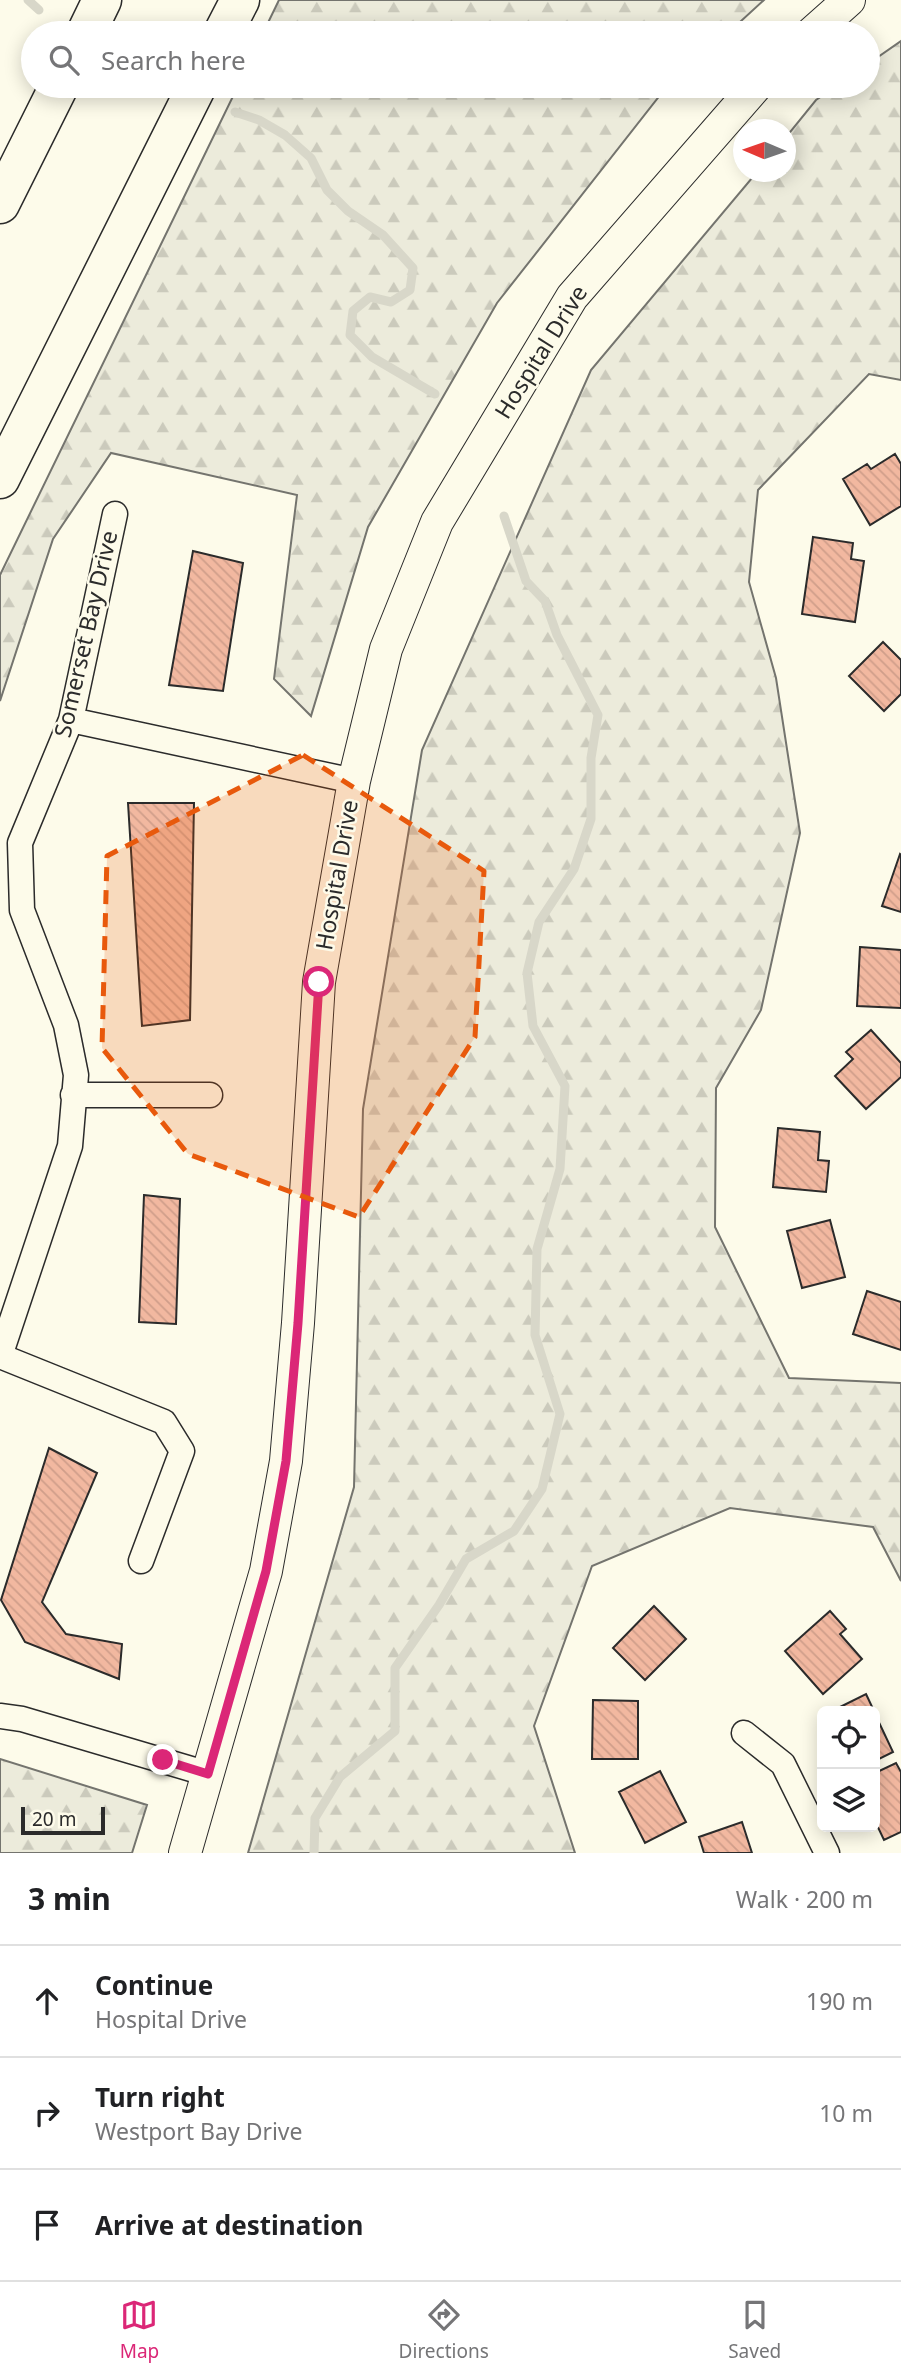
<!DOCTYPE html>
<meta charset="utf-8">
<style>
:root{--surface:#fff;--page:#f6f6f6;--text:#202124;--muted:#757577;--line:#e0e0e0;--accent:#db2777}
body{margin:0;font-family:"Noto Sans",sans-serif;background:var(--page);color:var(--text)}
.controls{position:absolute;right:21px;bottom:21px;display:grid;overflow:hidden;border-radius:10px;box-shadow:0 4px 18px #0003}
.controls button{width:63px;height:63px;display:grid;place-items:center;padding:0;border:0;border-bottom:2px solid var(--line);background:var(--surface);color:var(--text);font:35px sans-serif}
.compass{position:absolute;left:733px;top:119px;width:63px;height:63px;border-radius:50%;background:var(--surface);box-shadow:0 4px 18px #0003;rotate:272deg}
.scale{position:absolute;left:21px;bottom:18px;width:84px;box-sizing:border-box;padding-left:7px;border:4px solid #2b2b2b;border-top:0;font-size:19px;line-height:24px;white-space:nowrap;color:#2b2b2b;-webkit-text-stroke:5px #fdfbea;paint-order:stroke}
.stop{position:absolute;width:21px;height:21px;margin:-16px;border:5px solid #db2777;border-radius:50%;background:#fff}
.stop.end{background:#db2777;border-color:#fff;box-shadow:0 2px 7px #0008}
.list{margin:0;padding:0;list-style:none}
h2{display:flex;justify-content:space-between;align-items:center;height:91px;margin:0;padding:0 28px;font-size:30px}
h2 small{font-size:23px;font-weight:400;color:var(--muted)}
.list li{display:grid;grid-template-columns:46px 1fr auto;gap:21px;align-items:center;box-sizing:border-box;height:112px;padding:0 28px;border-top:2px solid var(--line)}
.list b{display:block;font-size:26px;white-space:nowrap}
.list p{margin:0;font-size:23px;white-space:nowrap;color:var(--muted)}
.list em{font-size:23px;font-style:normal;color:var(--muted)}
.icon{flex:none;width:38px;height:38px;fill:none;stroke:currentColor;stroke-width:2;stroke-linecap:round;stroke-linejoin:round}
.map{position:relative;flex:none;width:901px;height:1853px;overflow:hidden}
.search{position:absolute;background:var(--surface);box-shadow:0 4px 18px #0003;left:21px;right:21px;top:21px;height:77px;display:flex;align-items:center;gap:18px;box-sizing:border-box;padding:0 24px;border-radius:38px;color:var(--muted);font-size:26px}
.sheet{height:427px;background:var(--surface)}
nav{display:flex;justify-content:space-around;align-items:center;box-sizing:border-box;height:98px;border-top:2px solid var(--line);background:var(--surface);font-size:19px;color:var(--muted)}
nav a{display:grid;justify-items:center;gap:4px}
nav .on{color:var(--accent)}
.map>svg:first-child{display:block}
.forest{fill:url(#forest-firs);stroke:#74746e;stroke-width:2}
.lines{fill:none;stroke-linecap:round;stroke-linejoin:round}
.stream{stroke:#d8d7c9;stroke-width:9}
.building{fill:url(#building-back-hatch);stroke:#2b2b2b;stroke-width:2}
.minor-casing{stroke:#2b2b2b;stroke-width:27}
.tertiary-casing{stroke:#2b2b2b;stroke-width:34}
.motorway-casing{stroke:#2b2b2b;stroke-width:41}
.minor{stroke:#fdfbea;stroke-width:24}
.tertiary{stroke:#fdfbea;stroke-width:32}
.motorway{stroke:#fdfbea;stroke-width:38}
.route{stroke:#db2777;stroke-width:9}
.marked{fill:#e8590c;fill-opacity:0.2;stroke:#e8590c;stroke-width:5;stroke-dasharray:14 9;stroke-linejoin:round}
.labels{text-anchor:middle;stroke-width:5;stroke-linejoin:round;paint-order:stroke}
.street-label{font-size:23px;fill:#2b2b2b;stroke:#fdfbea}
</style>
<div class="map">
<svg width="901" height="1853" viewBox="0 0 901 1853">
<defs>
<pattern id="forest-firs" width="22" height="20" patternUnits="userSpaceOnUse" patternTransform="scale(1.75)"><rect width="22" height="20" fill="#ecebdb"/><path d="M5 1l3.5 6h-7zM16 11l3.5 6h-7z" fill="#cbcabc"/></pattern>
<pattern id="building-back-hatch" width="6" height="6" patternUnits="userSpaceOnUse" patternTransform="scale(1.75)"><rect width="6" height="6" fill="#f2b8a0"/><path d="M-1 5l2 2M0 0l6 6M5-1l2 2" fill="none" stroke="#d09e8a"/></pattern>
</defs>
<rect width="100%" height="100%" fill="#fdfbea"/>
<path class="forest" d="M279,0H764L728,33H263Z
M901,41V380L869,374L758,490L749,582L776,678L800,833L761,1010L716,1088L715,1227L789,1378L901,1383V1581L873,1527L730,1508L592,1566L534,1726L575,1853H248L354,1487L363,1109L422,750L591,370L757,172H786V137L816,100L837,86H868V64Z
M238,86H670L661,94L497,303L368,527L311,716L274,679L297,495L111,453L53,539L0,701V575Z
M0,1759L147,1805L132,1853H0Z"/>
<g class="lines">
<path class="stream" d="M28,0L39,10
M235,112L259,120L285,135L311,158L327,190L348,211L383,235L413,268L410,290L391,302L370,297L353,311L350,335L372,357L435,394
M314,1853L315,1818L340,1777L395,1731V1668L439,1605L466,1559L514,1531L542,1489L560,1414L535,1335L537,1249L560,1169L565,1086L533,1026L527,973L539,922L574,869L591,819V758L598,715L557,635L545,601L526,581L504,516"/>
</g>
<path class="building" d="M895,454L901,464V506L870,525L843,479L867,464L871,469Z
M813,537L853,543L851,559L864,561L855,622L802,614Z
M193,551L243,563L223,691L169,685Z
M883,642L901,660V694L884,711L849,676Z
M128,803H194L190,1020L142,1026Z
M900,854L901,855V912L882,906Z
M860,947L901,950V1008L857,1006Z
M871,1030L901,1063V1077L866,1109L835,1076L853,1059L846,1052Z
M778,1128L820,1132L818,1160L829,1161L826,1192L773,1187Z
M144,1195L180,1199L176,1324L139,1322Z
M830,1220L845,1277L802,1288L787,1231Z
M867,1291L901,1302V1350L853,1334Z
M49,1448L97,1473L42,1602L66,1634L122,1644L119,1679L25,1642L1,1600Z
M654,1606L686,1639L645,1680L613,1648Z
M830,1611L846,1629L840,1634L862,1659L823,1694L785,1651Z
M866,1694L874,1711H832Z
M593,1700L638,1701V1759H592Z
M875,1714L893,1752L875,1761Z
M896,1763L901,1772V1832L884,1840L875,1821V1773Z
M660,1771L686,1822L645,1843L619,1792Z
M742,1822L752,1853H704L699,1837Z"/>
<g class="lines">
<defs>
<path id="minor" d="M71,720L354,781
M73,1095H210
M0,1356L70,1146L76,1075L66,1025L22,910L20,843L71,720L115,514
M0,1356L164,1422L182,1451L141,1561
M0,1716L22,1719L208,1774
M744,1733L783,1764L827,1853"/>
<path id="tertiary" d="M812,33L849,0
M185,1853L266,1571L286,1461L298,1323L319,982L354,781L386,649L437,522L572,297L756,86"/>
<path id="motorway" d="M86,33L102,0
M223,33L240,0
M0,204L59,86
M0,479L197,86"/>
</defs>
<use href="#minor" class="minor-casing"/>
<use href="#tertiary" class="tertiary-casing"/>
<use href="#motorway" class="motorway-casing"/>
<use href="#minor" class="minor"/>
<use href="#tertiary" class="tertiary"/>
<use href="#motorway" class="motorway"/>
</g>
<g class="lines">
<path class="route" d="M163,1760L208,1774L266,1571L286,1461L298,1323L319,982"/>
</g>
<path class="marked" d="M303,755L484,871L475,1037L359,1217L188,1154L102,1048L107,856Z"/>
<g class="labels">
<g class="street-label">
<text transform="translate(541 352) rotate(-58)" y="8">Hospital Drive</text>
<text transform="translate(86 634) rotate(-77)" y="8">Somerset Bay Drive</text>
<text transform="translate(337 875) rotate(-80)" y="8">Hospital Drive</text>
</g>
</g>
</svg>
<div class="controls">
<button><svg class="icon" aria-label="locate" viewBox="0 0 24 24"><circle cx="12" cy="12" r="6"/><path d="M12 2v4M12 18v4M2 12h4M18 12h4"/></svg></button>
<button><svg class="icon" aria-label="layers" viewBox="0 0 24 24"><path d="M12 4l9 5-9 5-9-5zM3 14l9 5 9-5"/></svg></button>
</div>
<svg class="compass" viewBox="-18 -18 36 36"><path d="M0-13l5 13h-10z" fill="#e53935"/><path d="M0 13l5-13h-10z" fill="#757577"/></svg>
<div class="scale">20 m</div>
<div class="stop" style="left:319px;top:982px"></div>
<div class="stop end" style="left:163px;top:1760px"></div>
<div class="search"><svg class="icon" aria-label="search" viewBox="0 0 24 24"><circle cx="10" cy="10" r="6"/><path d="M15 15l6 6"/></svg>Search here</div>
</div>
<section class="sheet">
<h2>3 min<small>Walk · 200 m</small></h2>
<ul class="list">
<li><svg class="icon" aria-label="ahead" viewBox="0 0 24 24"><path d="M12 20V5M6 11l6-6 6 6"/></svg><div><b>Continue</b><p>Hospital Drive</p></div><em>190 m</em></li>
<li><svg class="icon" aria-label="right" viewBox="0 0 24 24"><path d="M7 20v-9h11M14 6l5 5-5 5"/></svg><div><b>Turn right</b><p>Westport Bay Drive</p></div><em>10 m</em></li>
<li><svg class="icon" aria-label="arrive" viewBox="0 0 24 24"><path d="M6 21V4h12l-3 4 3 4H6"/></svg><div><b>Arrive at destination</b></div></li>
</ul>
</section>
<nav>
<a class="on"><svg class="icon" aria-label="map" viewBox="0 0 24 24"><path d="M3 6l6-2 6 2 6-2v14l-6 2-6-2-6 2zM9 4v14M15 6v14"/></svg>Map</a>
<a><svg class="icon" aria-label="directions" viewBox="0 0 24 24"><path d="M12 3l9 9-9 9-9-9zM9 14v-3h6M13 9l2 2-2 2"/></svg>Directions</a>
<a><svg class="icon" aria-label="saved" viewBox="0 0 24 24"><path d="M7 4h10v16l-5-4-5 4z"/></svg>Saved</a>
</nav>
